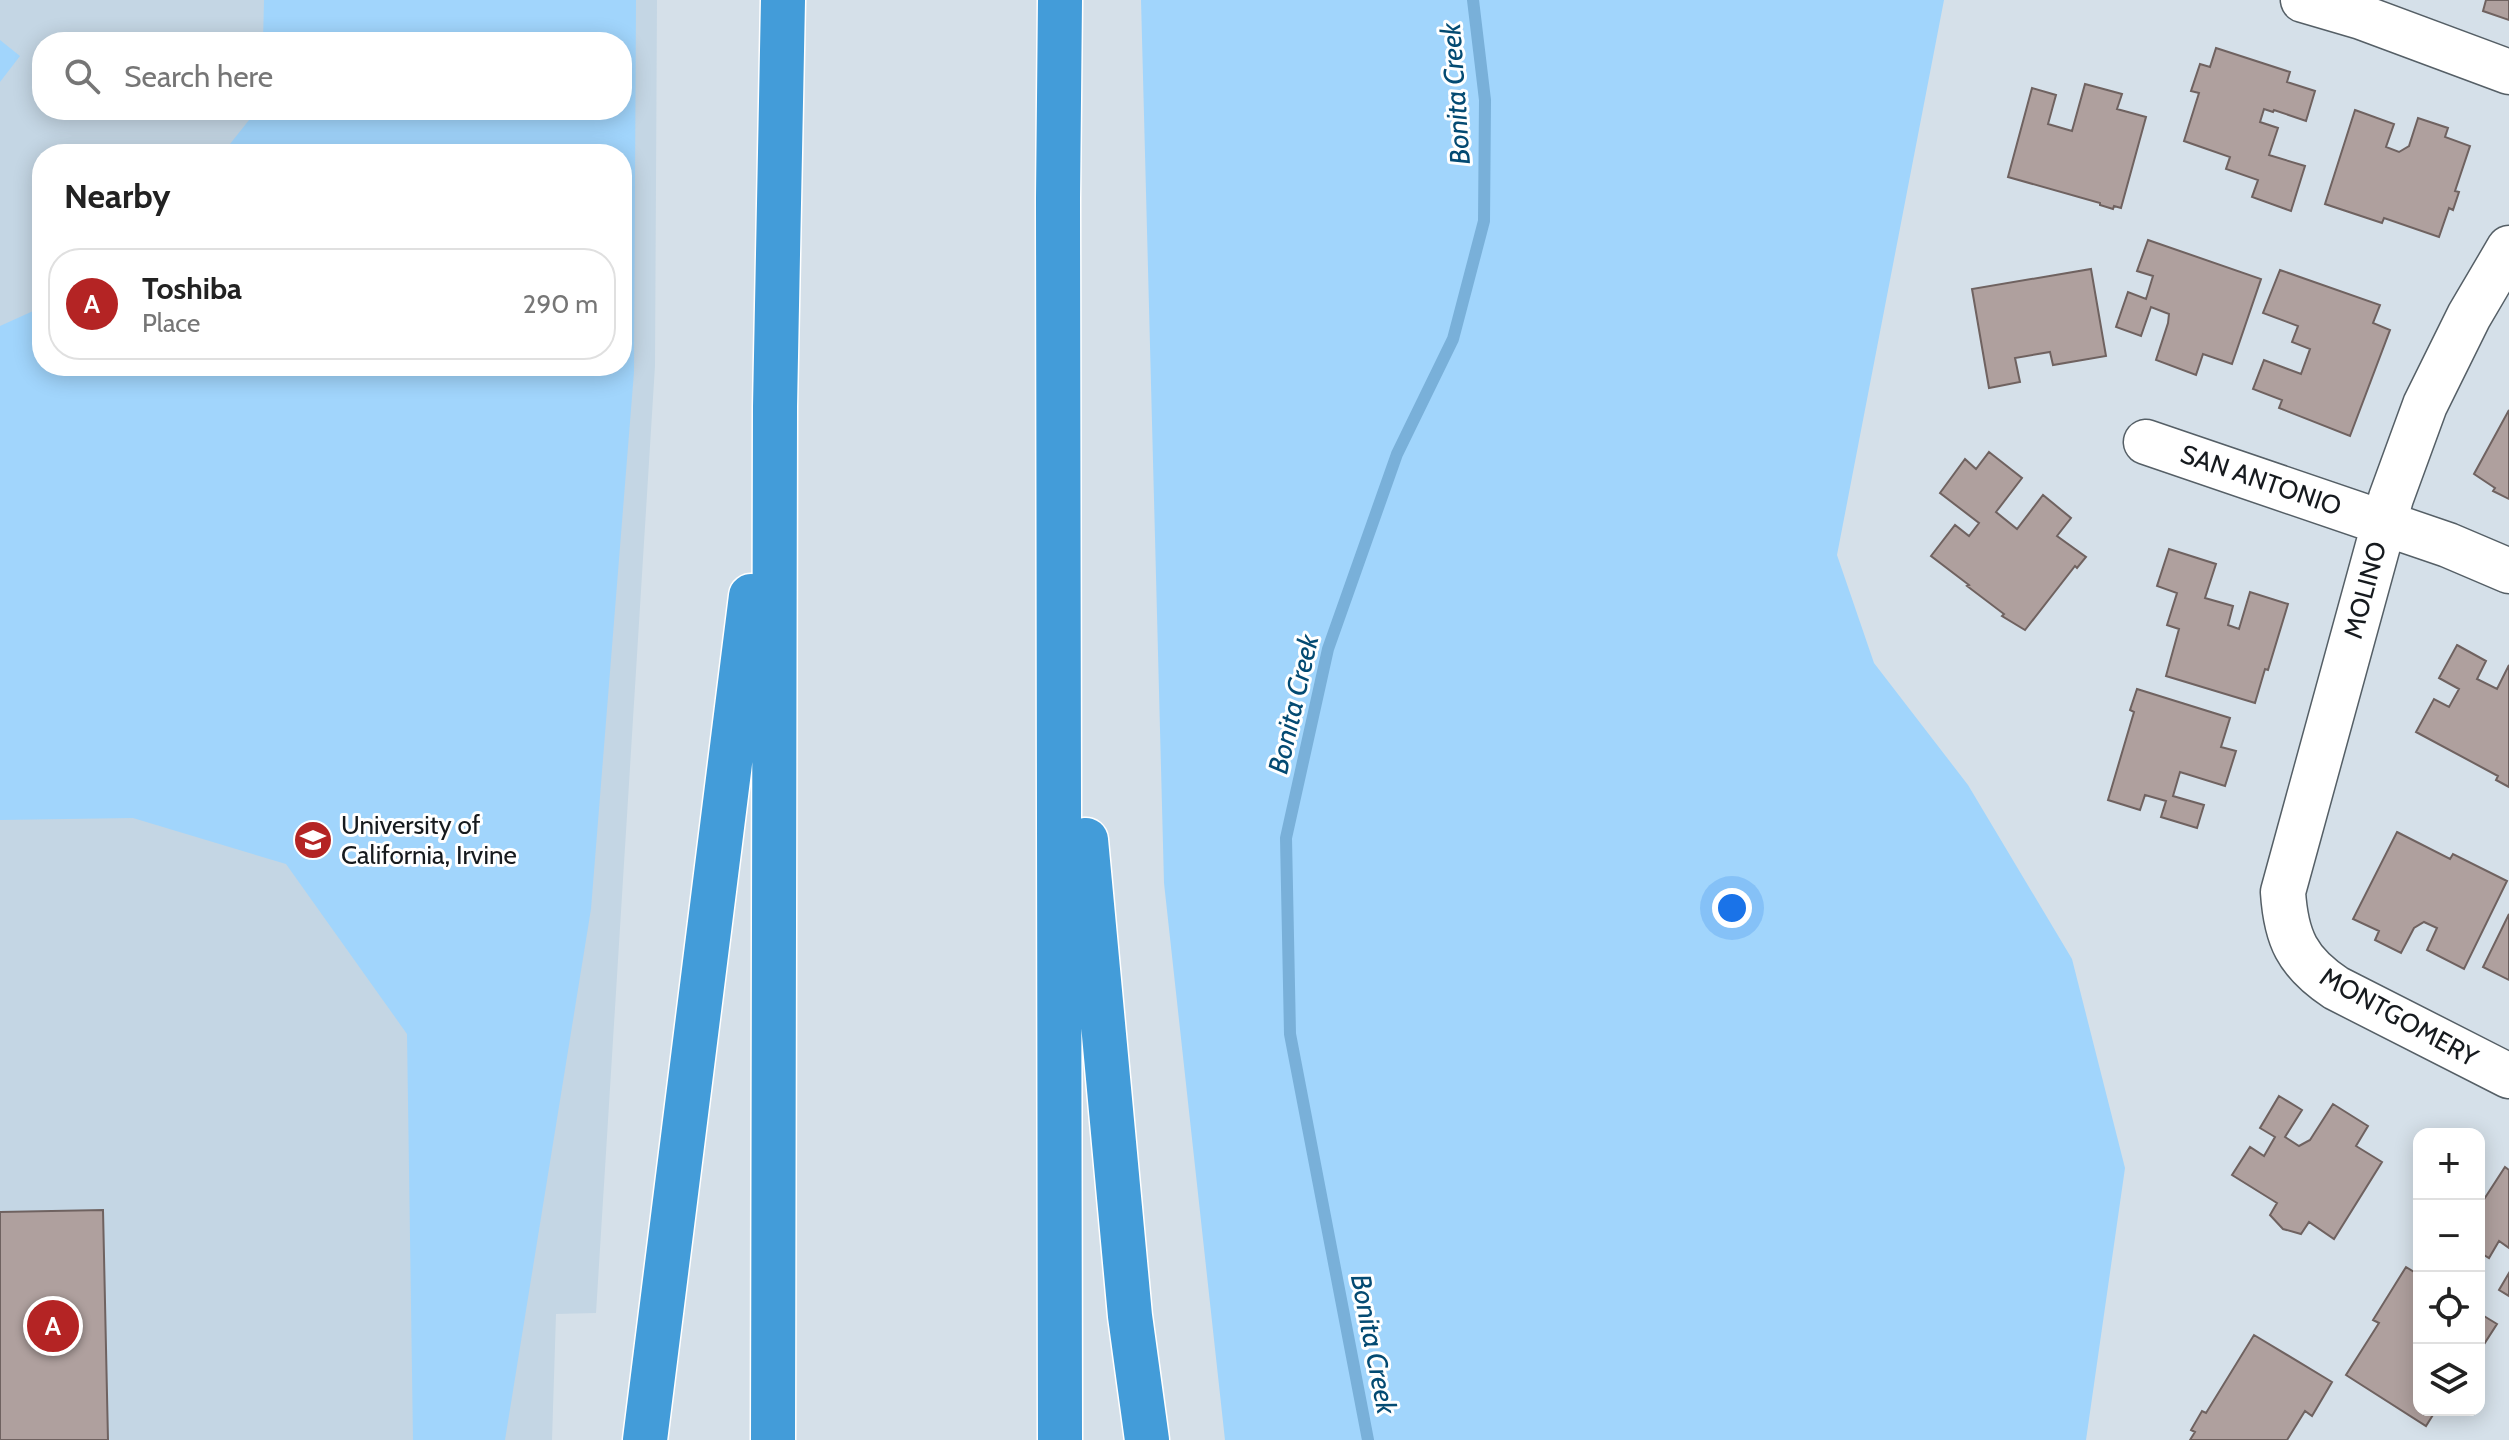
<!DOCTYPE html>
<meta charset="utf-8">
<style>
:root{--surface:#fff;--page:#f2f2f2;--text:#222;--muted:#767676;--line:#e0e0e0;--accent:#b42424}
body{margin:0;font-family:Cabin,sans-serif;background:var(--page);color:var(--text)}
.controls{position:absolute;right:24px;bottom:24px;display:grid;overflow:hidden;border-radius:16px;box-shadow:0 4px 20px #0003}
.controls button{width:72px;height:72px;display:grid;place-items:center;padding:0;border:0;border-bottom:2px solid var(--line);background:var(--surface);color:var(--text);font:40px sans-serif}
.you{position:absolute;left:1732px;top:908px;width:28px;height:28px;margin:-20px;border:6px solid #fff;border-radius:50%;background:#1a73e8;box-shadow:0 0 0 12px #1a73e833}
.badge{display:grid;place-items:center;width:52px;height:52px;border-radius:50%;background:var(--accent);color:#fff;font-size:26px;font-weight:700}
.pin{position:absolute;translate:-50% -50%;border:4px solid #fff;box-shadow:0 2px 8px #0006}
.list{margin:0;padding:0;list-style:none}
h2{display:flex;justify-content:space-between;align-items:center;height:104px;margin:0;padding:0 32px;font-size:34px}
h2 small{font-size:26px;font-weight:400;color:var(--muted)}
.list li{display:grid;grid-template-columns:52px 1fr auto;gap:24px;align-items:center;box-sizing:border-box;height:112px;margin:0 16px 16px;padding:0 16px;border:2px solid var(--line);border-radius:32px}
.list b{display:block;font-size:30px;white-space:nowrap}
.list p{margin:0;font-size:26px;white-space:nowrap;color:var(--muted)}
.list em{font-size:26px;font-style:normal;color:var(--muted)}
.icon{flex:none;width:44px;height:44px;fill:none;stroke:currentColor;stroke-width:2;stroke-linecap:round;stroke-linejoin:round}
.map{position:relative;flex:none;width:2509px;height:1440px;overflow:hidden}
.search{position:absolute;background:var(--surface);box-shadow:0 4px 20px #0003;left:32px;top:32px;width:600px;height:88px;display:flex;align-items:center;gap:20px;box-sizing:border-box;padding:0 28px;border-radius:32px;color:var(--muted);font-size:30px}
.panel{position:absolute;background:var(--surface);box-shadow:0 4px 20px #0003;left:32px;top:144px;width:600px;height:232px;border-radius:32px}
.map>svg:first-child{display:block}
.built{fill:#c4d6e4;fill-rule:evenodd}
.green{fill:#a1d5fc}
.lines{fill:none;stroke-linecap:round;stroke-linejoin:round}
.stream{stroke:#79b0d9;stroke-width:12}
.building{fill:#afa09e;stroke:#6f6260;stroke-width:2}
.minor-casing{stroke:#555f66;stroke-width:47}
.highway-casing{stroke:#fff;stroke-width:47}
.minor{stroke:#fff;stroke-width:44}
.highway{stroke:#439cd9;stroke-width:44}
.labels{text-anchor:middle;stroke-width:6;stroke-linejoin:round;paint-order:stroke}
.street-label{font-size:26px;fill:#161a1e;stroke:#fff}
.poi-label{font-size:26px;fill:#161a1e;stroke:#fff;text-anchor:start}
.water-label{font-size:28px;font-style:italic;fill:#034a72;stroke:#fff}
</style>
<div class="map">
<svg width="2509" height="1440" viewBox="0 0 2509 1440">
<rect width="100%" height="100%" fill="#d5e0e9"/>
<path class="built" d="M0,0H657L655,366L596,1313L556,1314L552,1440H0ZM42,42H622V110H42ZM42,154H622V366H42Z"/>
<path class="green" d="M264,0H636L634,372L591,909L505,1440H413L407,1034L286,864L133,818L0,820V326L42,307V366H622V154H222L257,110H622V42H263Z
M1141,0H1944L1837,555L1874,663L1968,785L2072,959L2125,1168L2086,1440H1225L1164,883Z
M0,40L20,56L0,82Z"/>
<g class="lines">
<path class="stream" d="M1368,1440L1290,1034L1286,838L1328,649L1397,454L1453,339L1484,221L1485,100L1473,0"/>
</g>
<path class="building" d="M2486,0H2509V20L2483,11Z
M2216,48L2290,72L2287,82L2315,91L2306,121L2274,110L2273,112L2264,109L2260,122L2278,128L2269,155L2305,166L2291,211L2252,197L2258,180L2226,169L2230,157L2184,141L2199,93L2191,91L2200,64L2210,67Z
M2085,84L2122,94L2117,109L2146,117L2121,208L2114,206L2113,209L2100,205V203L2008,177L2032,88L2056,95L2048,124L2072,131Z
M2355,110L2394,124L2386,147L2399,152L2409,146L2418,118L2448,128L2445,137L2470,146L2455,191L2459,192L2453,210L2449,208L2439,237L2384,218L2382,223L2325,204Z
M2148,240L2261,279L2232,364L2203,354L2196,375L2156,360L2168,323L2169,314L2151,307L2141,336L2116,327L2128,292L2146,299L2153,276L2137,271Z
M2091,269L2106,356L2053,365L2050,352L2015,358L2020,382L1989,388L1972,289Z
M2280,270L2380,305L2373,323L2390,330L2350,436L2279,408L2282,400L2253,389L2264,360L2301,374L2310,349L2292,342L2298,326L2263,313Z
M2509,410V499L2493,491L2495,488L2474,474Z
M1989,452L2022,478L1996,512L2017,529L2043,495L2071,518L2057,536L2086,557L2077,568L2075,566L2025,630L2002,616L2004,614L1967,586L1969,585L1931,556L1955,525L1969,536L1979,523L1940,493L1965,459L1976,469Z
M2169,549L2216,564L2205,598L2233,606L2228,625L2239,629L2250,592L2288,604L2268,670L2265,669L2255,703L2166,676L2179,629L2167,625L2177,593L2157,586Z
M2457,645L2486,661L2477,679L2497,689L2509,665V787L2496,780L2498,776L2416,732L2434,699L2449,707L2459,689L2439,678Z
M2137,689L2230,718L2221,747L2236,751L2225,786L2180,772L2173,796L2204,805L2197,828L2161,817L2166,801L2145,795L2140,810L2108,800L2134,712L2130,710Z
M2397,832L2450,859L2453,854L2507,881L2464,969L2427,950L2437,928L2424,922L2414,928L2401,953L2375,940L2379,931L2353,919Z
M2509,914V980L2483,967Z
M2279,1096L2302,1110L2285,1137L2299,1146L2310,1140L2333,1104L2368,1126L2356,1146L2382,1162L2334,1239L2309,1222L2301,1234L2283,1229L2270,1215L2277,1203L2232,1175L2250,1147L2264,1156L2275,1137L2260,1128Z
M2505,1167L2509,1170V1248L2499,1241L2489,1258L2479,1252V1207Z
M103,1210L108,1440H0V1212Z
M2406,1267L2419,1275V1410H2436L2426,1426L2346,1375L2379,1323L2373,1320Z
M2509,1273V1296L2499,1290Z
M2479,1313L2497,1324L2479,1352Z
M2254,1335L2332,1382L2312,1416L2305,1411L2287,1440H2190L2195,1432L2191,1430L2202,1411L2206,1413Z"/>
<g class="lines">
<defs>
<path id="minor" d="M2303,0L2361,17L2509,72
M2509,248L2469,316L2425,405L2391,498L2283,892C2286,938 2297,962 2336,988L2509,1076
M2146,442L2448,545L2509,571"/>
<path id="highway" d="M1086,840L1130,1316L1147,1440
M645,1440L751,596
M773,1440L775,407L783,0
M1060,1440L1058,198L1060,0"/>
</defs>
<use href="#minor" class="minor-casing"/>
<use href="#highway" class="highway-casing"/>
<use href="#minor" class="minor"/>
<use href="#highway" class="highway"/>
</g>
<defs>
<symbol id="university-disc" viewBox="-11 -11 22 22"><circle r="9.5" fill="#b42424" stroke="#fff"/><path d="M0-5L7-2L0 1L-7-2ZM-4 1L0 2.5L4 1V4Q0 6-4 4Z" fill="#fff"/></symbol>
</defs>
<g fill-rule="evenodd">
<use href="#university-disc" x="291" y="818" width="44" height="44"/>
</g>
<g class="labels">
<g class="street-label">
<text transform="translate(2261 480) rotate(19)" y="9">SAN ANTONIO</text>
<text transform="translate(2365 590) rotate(-75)" y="9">MOLINO</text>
<text transform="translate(2399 1017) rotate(29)" y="9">MONTGOMERY</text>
</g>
<g class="poi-label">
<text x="341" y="834">University of<tspan x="341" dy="30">California, Irvine</tspan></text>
</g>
<g class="water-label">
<text transform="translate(1455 94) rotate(-94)" y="10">Bonita Creek</text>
<text transform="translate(1293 704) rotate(-77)" y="10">Bonita Creek</text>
<text transform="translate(1374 1344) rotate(79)" y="10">Bonita Creek</text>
</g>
</g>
</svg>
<div class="controls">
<button>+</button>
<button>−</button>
<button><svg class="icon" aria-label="locate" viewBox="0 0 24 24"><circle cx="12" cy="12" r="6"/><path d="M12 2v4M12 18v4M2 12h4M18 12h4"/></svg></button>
<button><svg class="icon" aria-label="layers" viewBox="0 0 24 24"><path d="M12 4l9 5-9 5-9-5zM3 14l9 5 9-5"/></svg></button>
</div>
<div class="you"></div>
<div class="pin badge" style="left:53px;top:1326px">A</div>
<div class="search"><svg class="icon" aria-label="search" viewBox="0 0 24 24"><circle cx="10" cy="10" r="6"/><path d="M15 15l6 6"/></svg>Search here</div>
<section class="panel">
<h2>Nearby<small></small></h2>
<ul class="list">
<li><span class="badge">A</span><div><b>Toshiba</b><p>Place</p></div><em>290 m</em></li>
</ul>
</section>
</div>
